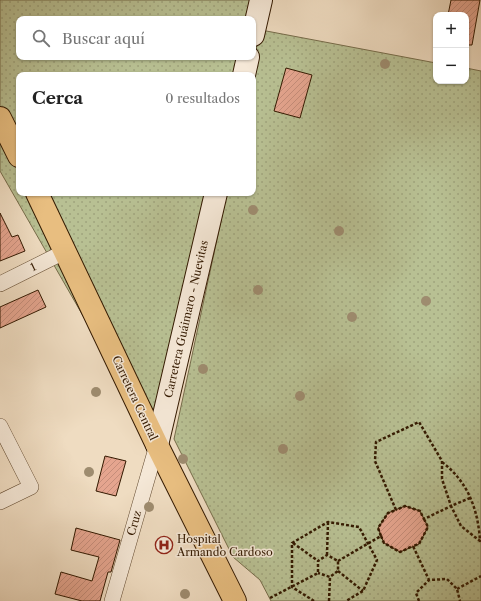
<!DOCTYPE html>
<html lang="es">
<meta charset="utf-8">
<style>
:root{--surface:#fff;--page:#f6f6f6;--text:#222;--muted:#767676;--line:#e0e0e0}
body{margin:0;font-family:"Libre Caslon Text",serif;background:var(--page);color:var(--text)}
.controls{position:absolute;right:12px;top:12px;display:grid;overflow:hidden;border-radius:8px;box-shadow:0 1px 3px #0004}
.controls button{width:36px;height:36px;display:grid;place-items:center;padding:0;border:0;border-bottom:1px solid var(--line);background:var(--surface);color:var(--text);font:20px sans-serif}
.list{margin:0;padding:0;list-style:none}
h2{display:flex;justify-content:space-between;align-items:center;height:52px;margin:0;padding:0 16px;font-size:17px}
h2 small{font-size:13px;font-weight:400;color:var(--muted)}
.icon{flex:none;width:22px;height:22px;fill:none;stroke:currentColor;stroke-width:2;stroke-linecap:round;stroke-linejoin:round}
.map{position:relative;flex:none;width:481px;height:601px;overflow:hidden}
.search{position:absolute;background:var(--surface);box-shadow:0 1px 3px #0004;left:16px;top:16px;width:240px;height:44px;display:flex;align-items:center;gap:10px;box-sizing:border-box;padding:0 14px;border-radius:8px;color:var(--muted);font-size:15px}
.panel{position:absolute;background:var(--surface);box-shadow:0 1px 3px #0004;left:16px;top:72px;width:240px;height:124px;border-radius:8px}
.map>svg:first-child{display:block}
.grass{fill:url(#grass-dots);stroke:#766c4a;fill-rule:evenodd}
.building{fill:url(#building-hatch);stroke:#331900}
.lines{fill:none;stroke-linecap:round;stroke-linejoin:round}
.street-casing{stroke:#624a30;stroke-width:16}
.secondary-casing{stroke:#331900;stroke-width:24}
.highway-casing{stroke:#331900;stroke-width:24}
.path{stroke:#331900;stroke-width:2.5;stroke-dasharray:3 2;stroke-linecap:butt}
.street{stroke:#f5e8d7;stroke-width:15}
.secondary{stroke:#f5e8d7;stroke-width:22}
.highway{stroke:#e8be80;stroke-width:22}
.tree{fill:#9e8c6f}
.labels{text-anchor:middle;stroke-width:3;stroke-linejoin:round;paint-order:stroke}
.street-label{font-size:11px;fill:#331900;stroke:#f5e8d7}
.poi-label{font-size:11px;fill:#331900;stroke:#f5e8d7;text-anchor:start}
</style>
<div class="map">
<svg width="481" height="601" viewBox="0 0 481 601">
<defs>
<pattern id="grass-dots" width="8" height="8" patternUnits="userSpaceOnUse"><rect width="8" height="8" fill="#b8c093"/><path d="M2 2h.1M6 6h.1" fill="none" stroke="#9fa47d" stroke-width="1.8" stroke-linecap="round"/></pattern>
<pattern id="building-hatch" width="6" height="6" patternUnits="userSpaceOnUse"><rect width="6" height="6" fill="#e5a58f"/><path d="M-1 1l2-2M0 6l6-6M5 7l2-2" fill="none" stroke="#c58d7a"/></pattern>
</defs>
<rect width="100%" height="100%" fill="#efdcc1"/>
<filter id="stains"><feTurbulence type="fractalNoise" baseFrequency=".005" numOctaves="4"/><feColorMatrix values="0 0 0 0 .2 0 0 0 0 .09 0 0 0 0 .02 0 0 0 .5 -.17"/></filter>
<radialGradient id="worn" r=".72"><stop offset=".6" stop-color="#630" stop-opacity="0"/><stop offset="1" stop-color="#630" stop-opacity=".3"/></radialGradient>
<path class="grass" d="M0,0H268L261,30L436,63V81H466V68L481,71V601H271L260,580L233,557L174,439L227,193H253V75H251L257,45L249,75H19V193H220L157,445L0,171ZM19,19H253V57H19Z"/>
<path class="building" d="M451,0H480L472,45H466V15H448Z
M286,68L312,75L300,118L274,111Z
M0,213L12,237L18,235L25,251L0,261Z
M38,290L46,307L0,328V307Z
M105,456L126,461L116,496L96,491Z
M405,506L420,511L428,527L419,544L400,552L384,543L378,528L388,513Z
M76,528L120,540L111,572H108L100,601H82L55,594L61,572L92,581L99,557L71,550Z"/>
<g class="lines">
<defs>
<path id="street" d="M0,284L66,251
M0,426L31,487L0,502
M112,601L157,445"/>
<path id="secondary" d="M253,35L261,0
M244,75L248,57
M157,445L216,193"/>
<path id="highway" d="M0,118L19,156
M37,193L157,445L235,601"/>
</defs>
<use href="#street" class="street-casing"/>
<use href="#secondary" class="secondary-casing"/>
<use href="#highway" class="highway-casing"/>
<path class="path" d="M442,462C468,482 478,509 480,541L461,526L451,506L470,498
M424,519L428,527L419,544L413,546L429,580
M381,536L384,543L400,552L413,546
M293,543L318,561
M327,555L328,522
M338,561L381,536L378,528L388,513L396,510L375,461L376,442L419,422L442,461V479L451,506L424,519L420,511L405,506L396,510
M338,571L363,591
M457,589L481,576
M270,598L318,573V561L327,555L338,561V571L330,577L318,573
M314,601L292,587V543L328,522L359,527L377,560L363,591L346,601
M329,601L330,577
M419,601L416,593L429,580L447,579L457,589L460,601"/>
<use href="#street" class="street"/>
<use href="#secondary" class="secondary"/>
<use href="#highway" class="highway"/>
</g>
<g class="tree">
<circle cx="385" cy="64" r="5"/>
<circle cx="253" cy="210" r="5"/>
<circle cx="339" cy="231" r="5"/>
<circle cx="258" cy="290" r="5"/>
<circle cx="426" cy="301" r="5"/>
<circle cx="352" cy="317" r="5"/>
<circle cx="203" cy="369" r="5"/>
<circle cx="96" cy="392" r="5"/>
<circle cx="300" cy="396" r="5"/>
<circle cx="283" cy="449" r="5"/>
<circle cx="183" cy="459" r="5"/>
<circle cx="89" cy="472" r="5"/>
<circle cx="149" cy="507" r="5"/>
<circle cx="185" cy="594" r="5"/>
</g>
<defs>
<symbol id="hospital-ring" viewBox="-11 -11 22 22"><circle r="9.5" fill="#f5e8d7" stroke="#8f2418" stroke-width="1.5"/><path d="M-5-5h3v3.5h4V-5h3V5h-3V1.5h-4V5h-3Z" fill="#8f2418"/></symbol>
</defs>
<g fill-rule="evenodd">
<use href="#hospital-ring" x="154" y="535" width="20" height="20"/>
</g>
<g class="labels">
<g class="street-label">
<text transform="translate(33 267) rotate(-26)" y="4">1</text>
<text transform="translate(186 319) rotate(-77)" y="4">Carretera Guáimaro - Nuevitas</text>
<text transform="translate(135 398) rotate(65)" y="4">Carretera Central</text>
<text transform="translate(134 523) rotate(-74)" y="4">Cruz</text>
</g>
<g class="poi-label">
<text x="177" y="543">Hospital<tspan x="177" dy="13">Armando Cardoso</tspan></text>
</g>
</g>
<rect width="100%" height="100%" filter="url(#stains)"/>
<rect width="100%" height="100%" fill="url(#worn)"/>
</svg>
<div class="controls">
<button>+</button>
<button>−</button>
</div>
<div class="search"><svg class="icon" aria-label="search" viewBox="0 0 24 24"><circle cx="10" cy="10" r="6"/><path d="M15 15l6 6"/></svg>Buscar aquí</div>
<section class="panel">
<h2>Cerca<small>0 resultados</small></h2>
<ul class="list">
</ul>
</section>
</div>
